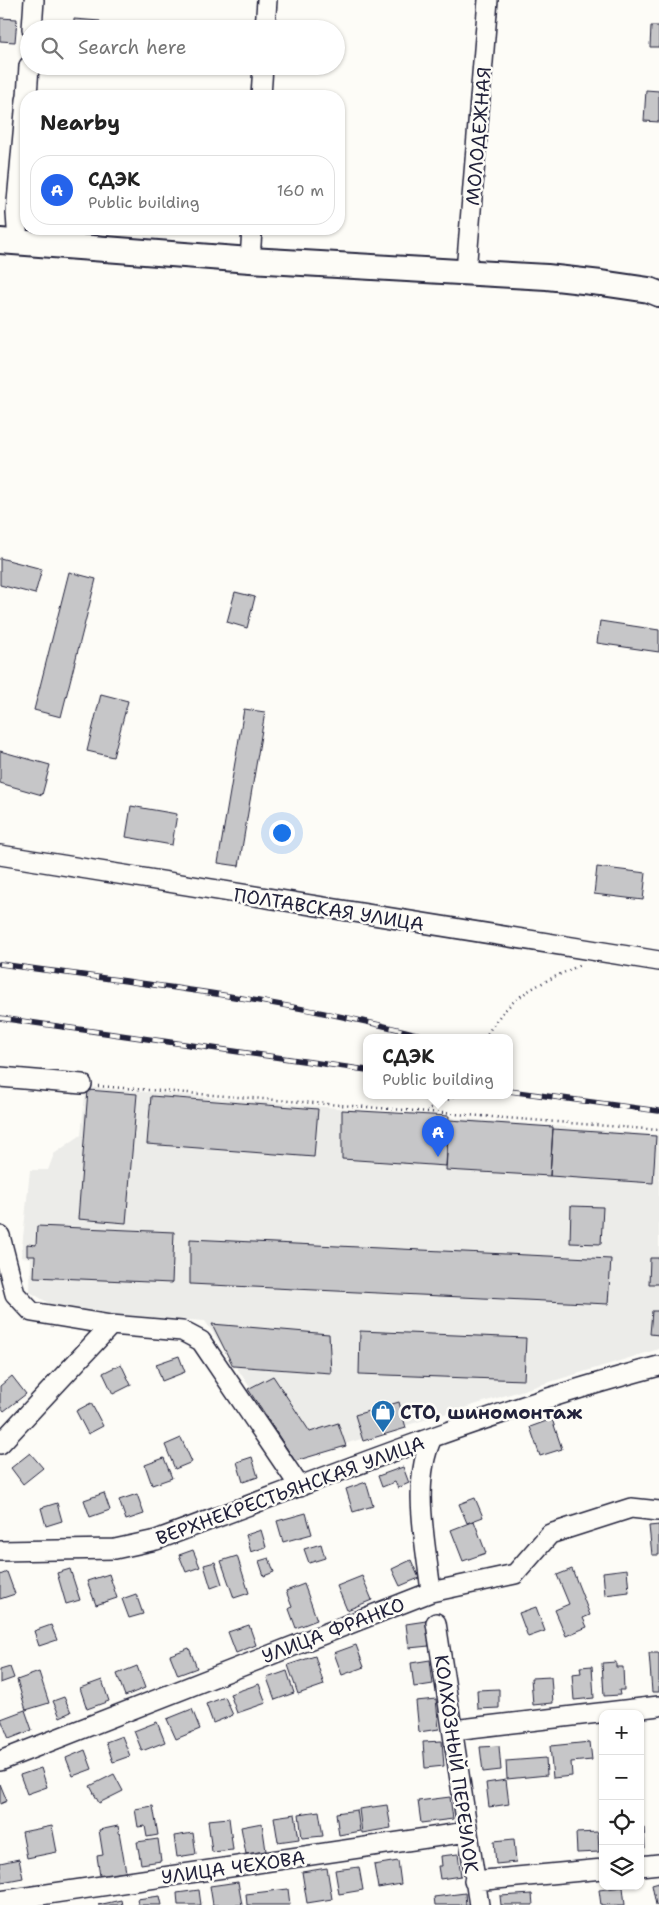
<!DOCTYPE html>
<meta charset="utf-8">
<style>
:root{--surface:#fff;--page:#f2f2f2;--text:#222;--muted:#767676;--line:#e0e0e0;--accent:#2563eb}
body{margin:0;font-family:"Shantell Sans",sans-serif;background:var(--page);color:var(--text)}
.controls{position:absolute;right:15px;bottom:15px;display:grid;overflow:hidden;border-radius:10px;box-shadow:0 1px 4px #0004}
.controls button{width:45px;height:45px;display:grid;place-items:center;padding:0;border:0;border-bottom:1px solid var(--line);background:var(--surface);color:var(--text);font:25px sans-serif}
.you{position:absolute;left:281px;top:832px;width:18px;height:18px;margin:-12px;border:4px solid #fff;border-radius:50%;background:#1a73e8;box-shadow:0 0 0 8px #1a73e833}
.badge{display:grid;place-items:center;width:32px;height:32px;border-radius:50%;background:var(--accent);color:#fff;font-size:16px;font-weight:700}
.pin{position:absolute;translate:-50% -41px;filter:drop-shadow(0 1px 2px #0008)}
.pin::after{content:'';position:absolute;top:26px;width:18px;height:15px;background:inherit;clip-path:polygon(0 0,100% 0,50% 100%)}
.popup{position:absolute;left:363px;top:1034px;width:150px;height:65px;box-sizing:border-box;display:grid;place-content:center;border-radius:10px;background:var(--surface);filter:drop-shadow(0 1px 4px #0005);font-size:16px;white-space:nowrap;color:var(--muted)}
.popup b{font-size:19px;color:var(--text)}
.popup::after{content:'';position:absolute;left:50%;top:100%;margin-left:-10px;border:10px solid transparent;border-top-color:var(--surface)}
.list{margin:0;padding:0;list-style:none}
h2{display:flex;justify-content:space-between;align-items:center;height:65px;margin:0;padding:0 20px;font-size:21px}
h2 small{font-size:16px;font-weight:400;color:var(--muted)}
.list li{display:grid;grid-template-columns:32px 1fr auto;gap:15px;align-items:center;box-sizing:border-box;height:70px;margin:0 10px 10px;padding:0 10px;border:1px solid var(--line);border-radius:20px}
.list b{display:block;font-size:19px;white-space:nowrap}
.list p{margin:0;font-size:16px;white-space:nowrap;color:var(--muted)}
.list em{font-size:16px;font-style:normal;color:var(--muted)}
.icon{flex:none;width:28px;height:28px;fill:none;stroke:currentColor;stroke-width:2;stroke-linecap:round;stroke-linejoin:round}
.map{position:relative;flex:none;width:659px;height:1905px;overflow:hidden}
.search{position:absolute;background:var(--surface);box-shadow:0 1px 4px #0004;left:20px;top:20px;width:325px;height:55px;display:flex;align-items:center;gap:12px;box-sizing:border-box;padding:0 18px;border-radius:28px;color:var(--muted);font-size:19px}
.panel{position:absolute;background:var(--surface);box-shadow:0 1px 4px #0004;left:20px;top:90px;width:325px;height:145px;border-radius:20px}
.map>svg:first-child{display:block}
.built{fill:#ecece9}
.building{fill:#c6c6c8;stroke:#22223b}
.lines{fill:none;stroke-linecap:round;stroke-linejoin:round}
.minor-casing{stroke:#22223b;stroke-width:22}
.major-casing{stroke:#22223b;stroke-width:28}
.path{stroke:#22223b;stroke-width:2.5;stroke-dasharray:1 4;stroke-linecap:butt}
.minor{stroke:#fdfcf7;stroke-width:19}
.major{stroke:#fdfcf7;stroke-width:24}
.rail-casing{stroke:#22223b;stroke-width:5.5}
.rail{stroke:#fdfcf7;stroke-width:4;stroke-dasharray:11;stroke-linecap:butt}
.labels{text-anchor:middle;stroke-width:5;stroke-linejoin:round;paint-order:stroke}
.street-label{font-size:19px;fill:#22223b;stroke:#fdfcf7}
.poi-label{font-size:19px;font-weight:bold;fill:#22223b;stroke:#fdfcf7;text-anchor:start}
</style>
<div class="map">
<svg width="659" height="1905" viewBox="0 0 659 1905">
<rect width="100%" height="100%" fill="#fdfcf7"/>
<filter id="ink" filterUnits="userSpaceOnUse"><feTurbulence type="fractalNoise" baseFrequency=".02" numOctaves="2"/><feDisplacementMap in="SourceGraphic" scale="10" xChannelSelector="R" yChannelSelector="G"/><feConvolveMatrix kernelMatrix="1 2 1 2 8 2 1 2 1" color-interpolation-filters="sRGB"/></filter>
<g filter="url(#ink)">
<path class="built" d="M86,1087L659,1135V1349L298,1458L205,1321L62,1311L30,1292L31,1258L21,1257L30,1170H48L54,1154L81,1135Z"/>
<path class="building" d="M0,18L17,19L15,42L0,41Z
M74,19L100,21V29H74Z
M651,26H659V47H650Z
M646,90L659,91V122L644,121Z
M0,558L42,569L35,594L0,585Z
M69,572L96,579L61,717L34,710Z
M235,592L255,597L247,628L227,622Z
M600,621L659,630V652L597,643Z
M101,694L128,701L113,757L87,751Z
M244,709L265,712L239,866L218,863Z
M0,751L50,765L42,795L0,783Z
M131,806L177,814L172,845L126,837Z
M597,867L646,873L643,900L594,894Z
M88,1090L137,1094L126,1223L78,1219Z
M151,1096L318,1109L314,1157L147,1144Z
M342,1110L449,1116L446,1166L342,1159Z
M449,1120L553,1127L550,1176L446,1170Z
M553,1129L656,1136L653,1183L550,1176Z
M571,1206L603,1207L601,1244L570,1243Z
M37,1226L174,1232L172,1283L34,1277L35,1256H27V1244L36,1245Z
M190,1239L611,1259L608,1304L190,1284Z
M650,1258H659V1284H649Z
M652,1311H659V1335L650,1334Z
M212,1324L329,1334L331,1373L233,1366Z
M360,1331L526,1338L524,1380L359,1374Z
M179,1356L185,1372L162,1381L156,1364Z
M121,1364L131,1385L113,1394L103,1373Z
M12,1376L26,1394L4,1411L0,1406V1386Z
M273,1376L310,1432L338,1423L346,1446L295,1461L248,1389Z
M399,1402L406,1428L363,1441L355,1415Z
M91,1403L103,1426L88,1434L76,1411Z
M552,1419L562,1449L540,1456L530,1427Z
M181,1438L192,1462L175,1469L165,1445Z
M30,1453L43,1468L23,1484L11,1468Z
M252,1457L258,1477L243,1482L237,1462Z
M164,1458L172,1478L152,1485L145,1465Z
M403,1467L409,1483L398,1488L395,1482L382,1487L378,1476Z
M366,1482L373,1506L353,1512L346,1489Z
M104,1493L110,1510L90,1517L84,1500Z
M137,1494L144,1514L126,1520L119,1500Z
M475,1498L483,1517L467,1523L459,1504Z
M57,1503L62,1521L46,1526L41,1508Z
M306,1513L312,1534L283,1542L277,1521Z
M474,1521L486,1553L463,1561L451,1530Z
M659,1525V1555H652L649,1526Z
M261,1530L266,1547L251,1552L246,1535Z
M321,1544L325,1558L309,1563L304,1549Z
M193,1550L200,1567L186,1572L179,1555Z
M237,1556L249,1593L234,1598L221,1561Z
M269,1558L274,1572L264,1576L259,1561Z
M411,1560L419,1578L400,1586L392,1569Z
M215,1562L222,1584L211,1588L204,1565Z
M70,1569L80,1600L66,1604L57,1573Z
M572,1569L590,1615L583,1618L587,1627L566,1636L555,1610L569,1604L557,1575Z
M627,1569L629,1592L605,1595L603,1572Z
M7,1572L15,1594L0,1599V1575Z
M109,1574L117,1598L96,1605L87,1581Z
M362,1576L372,1600L347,1610L337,1586Z
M304,1584L317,1620L296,1628L289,1609L292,1607L286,1591Z
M136,1594L143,1614L129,1618L122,1599Z
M536,1607L545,1631L528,1637L519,1613Z
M426,1621L429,1646L409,1648L406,1624Z
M51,1625L57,1640L39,1646L34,1631Z
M249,1625L256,1645L236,1653L228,1632Z
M356,1645L364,1667L342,1675L334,1653Z
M189,1648L197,1668L178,1675L170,1655Z
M649,1653H659V1692H652Z
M315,1656L324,1685L298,1694L288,1665Z
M430,1660L433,1684L414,1687L411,1663Z
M616,1662V1667H623L624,1690H619L620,1695L604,1696L602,1663Z
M137,1666L145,1688L125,1696L117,1674Z
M592,1666L594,1698L574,1700L572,1674L581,1673L580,1667Z
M10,1667L14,1678L0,1683V1670Z
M287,1671L294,1693L275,1700L267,1678Z
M39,1672L49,1703L26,1710L17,1680Z
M551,1677L553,1703L533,1705L531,1678Z
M102,1680L109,1701L87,1709L80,1688Z
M259,1684L266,1703L237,1713L230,1694Z
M499,1689V1708L478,1709L477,1690Z
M64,1697L71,1712L60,1717L53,1701Z
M225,1697L233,1715L213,1723L206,1704Z
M436,1699L439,1729L419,1732L416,1701Z
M192,1709L200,1729L176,1739L167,1719Z
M25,1710L32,1730L9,1739L1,1719Z
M157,1722L165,1742L142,1751L134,1731Z
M122,1736L130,1756L113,1762L106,1742Z
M442,1741L444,1766L425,1768L423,1742Z
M590,1742L592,1760L571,1762L572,1776L553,1778L550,1746Z
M499,1746L501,1770L483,1772L480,1747Z
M85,1750L92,1769L73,1776L66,1758Z
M546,1758L547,1775L507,1779L506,1761Z
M41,1768L47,1787L27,1794L20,1775Z
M114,1774L123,1791L99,1803L90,1786Z
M506,1780L509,1804L489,1807L486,1783Z
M0,1784L7,1801L0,1804Z
M450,1797L453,1819L421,1823L418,1801Z
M387,1805L391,1828L362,1833L359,1809Z
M153,1806L158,1835L147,1837L145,1826L138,1827L135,1809Z
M357,1810L360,1831L339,1835L336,1813Z
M319,1811L323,1836L302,1838L299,1814Z
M295,1814L299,1839L278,1842L274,1817Z
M229,1818L233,1850L212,1852L208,1820Z
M262,1823L266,1851L246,1854L241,1827Z
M52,1826L57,1852L27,1858L22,1832Z
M118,1826L126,1872L100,1876L97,1856L103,1855L99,1830Z
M640,1828H644L645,1848L640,1849Z
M598,1832L599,1852L577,1853L576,1833Z
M193,1833L196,1854L177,1857L174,1836Z
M158,1839L161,1861L141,1864L137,1842Z
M514,1839L516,1862L496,1864L494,1841Z
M458,1854L461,1876L440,1879L438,1866H442L441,1856Z
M19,1859L23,1878L2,1882L0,1863Z
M398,1861L401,1884L378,1888L374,1865Z
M359,1867L363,1890L339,1894L335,1870Z
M327,1868L332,1899L307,1903L302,1872Z
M238,1882L242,1905H213L210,1886Z
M659,1883V1905H656L652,1885Z
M623,1887L625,1905H601L599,1890Z
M288,1889L290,1905H247L246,1894Z
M199,1890L201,1905H178L177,1893Z
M465,1893L466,1905H435L434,1897Z
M532,1894L533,1905H501L500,1896Z
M160,1896L162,1905H138L137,1899Z
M121,1900L122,1905H98Z"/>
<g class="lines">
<defs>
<path id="minor" d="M32,29L34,0
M265,29L267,0
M27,96L29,66
M261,96L263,66
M18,243L16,213L26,100
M250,260L252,229
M466,272L488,0
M0,855L659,961
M0,1077L82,1084
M0,1236L15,1294L32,1312L111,1325L182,1331L201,1341L300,1487
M0,1444L111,1325
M0,1551L115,1549L156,1540C322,1479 487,1411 659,1366
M431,1592C426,1544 411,1482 432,1438
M436,1623L479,1905
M453,1730L659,1706
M0,1761L431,1592L515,1574L550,1534L631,1508L659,1511
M640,1866L659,1864
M474,1881L603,1869
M0,1901L467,1832"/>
<path id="major" d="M0,241L250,260L547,277L601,283L649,290L659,294"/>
</defs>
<use href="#minor" class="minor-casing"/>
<use href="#major" class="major-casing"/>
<path class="path" d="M485,1038C510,994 536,986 580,965
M98,1086L659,1130
M430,1109L455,1096"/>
<use href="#minor" class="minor"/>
<use href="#major" class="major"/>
<defs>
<path id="rail" d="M0,964C145,984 291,1000 432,1038
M0,1018L367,1070
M509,1091L659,1111"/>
</defs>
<use href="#rail" class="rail-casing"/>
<use href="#rail" class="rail"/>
</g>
</g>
<defs>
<symbol id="shop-pin" viewBox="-11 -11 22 30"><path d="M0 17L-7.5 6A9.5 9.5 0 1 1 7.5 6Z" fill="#1f6fb2" stroke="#fdfcf7"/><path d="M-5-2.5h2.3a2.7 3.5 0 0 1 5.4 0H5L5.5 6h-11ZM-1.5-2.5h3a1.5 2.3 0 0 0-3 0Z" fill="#fff"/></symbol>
</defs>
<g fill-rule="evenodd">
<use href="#shop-pin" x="369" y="1398" width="28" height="38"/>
</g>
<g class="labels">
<g class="street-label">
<text transform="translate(478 136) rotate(-85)" y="7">МОЛОДЕЖНАЯ</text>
<text transform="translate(329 909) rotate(9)" y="7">ПОЛТАВСКАЯ УЛИЦА</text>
<text transform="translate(290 1490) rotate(-20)" y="7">ВЕРХНЕКРЕСТЬЯНСКАЯ УЛИЦА</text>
<text transform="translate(333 1630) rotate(-21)" y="7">УЛИЦА ФРАНКО</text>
<text transform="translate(457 1764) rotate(82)" y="7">КОЛХОЗНЫЙ ПЕРЕУЛОК</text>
<text transform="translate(233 1867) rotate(-8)" y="7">УЛИЦА ЧЕХОВА</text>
</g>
<g class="poi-label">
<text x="400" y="1419">СТО, шиномонтаж</text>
</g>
</g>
</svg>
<div class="controls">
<button>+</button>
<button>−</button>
<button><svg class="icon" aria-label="locate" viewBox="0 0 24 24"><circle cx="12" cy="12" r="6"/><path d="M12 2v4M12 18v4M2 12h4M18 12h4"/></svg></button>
<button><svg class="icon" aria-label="layers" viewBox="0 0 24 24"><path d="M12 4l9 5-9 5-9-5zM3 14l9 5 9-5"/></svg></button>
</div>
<div class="you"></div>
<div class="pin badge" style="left:438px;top:1157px">A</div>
<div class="popup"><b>СДЭК</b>Public building</div>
<div class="search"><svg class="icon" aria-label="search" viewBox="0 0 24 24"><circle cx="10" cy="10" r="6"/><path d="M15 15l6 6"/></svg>Search here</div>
<section class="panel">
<h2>Nearby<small></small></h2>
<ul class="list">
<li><span class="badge">A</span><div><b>СДЭК</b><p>Public building</p></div><em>160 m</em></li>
</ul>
</section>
</div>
